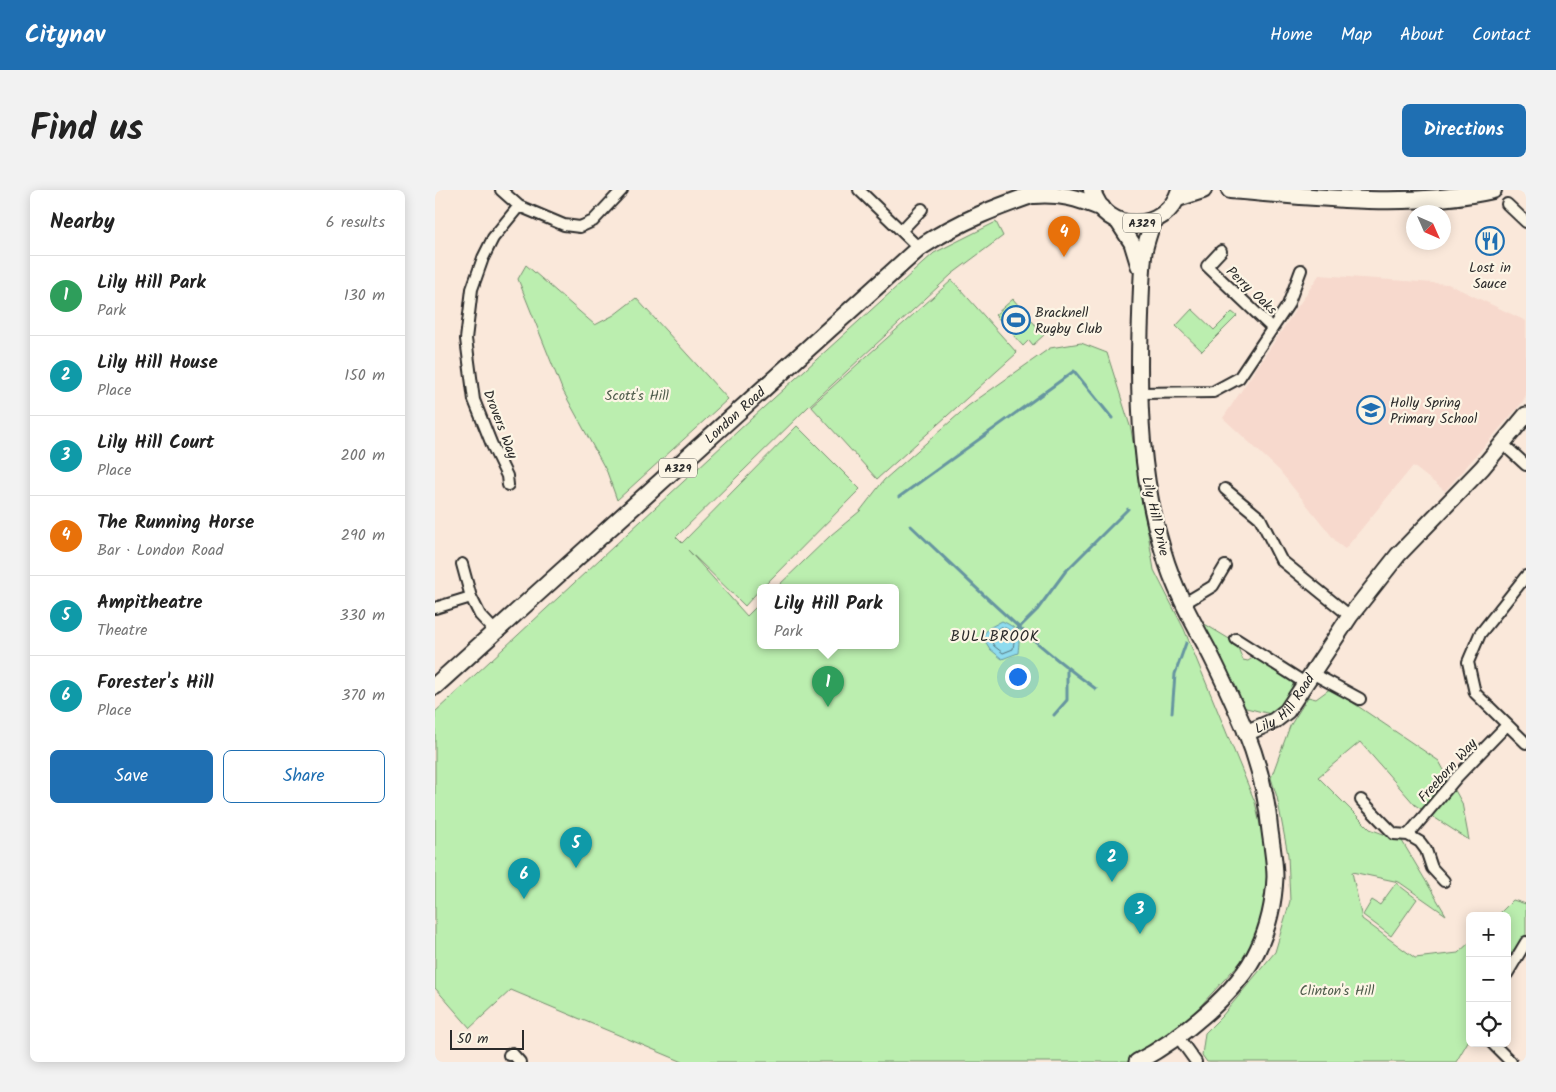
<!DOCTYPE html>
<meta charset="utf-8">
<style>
:root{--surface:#fff;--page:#f2f2f2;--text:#222;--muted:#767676;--line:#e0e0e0;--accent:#1f6fb2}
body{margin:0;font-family:Kalam,sans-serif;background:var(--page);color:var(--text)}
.controls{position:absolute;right:15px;bottom:15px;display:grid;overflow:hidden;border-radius:8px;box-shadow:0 2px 12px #0003}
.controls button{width:45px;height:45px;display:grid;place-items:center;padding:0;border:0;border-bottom:1px solid var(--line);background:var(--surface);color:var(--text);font:25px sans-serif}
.compass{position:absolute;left:971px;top:15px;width:45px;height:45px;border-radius:50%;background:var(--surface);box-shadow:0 2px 12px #0003;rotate:135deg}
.scale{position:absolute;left:15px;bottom:12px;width:74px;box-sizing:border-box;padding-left:5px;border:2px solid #2b2b2b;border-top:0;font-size:14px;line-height:18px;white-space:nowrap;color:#2b2b2b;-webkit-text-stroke:4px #fcf5e5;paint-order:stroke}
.you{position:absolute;left:582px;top:486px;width:18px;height:18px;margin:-12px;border:4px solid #fff;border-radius:50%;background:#1a73e8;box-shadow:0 0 0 8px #1a73e833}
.badge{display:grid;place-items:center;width:32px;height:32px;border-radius:50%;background:var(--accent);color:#fff;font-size:16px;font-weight:700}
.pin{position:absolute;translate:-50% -41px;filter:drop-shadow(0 1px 2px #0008)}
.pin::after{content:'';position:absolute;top:26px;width:18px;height:15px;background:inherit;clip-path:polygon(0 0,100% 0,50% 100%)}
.popup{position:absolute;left:322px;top:394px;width:142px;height:65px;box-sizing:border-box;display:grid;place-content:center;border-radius:8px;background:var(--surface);filter:drop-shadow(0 1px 4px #0005);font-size:16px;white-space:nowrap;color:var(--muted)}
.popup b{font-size:19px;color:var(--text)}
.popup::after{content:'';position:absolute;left:50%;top:100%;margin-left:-10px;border:10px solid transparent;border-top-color:var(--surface)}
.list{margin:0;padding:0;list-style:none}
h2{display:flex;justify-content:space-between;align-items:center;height:65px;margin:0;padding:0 20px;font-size:21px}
h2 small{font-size:16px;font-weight:400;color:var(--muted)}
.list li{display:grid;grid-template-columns:32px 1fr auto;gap:15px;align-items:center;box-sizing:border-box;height:80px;padding:0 20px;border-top:1px solid var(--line)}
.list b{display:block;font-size:19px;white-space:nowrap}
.list p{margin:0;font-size:16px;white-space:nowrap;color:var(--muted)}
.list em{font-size:16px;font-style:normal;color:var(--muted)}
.actions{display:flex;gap:10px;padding:15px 20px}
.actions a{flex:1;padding:11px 0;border:1px solid var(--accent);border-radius:8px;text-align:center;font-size:18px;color:var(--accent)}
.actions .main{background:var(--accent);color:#fff}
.icon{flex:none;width:28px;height:28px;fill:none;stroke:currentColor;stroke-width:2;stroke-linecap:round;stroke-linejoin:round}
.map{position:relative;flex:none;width:1091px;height:872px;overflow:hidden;border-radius:8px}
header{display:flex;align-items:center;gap:30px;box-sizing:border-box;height:70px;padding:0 25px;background:var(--accent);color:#fff}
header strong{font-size:24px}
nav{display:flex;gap:28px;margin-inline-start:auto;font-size:18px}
.intro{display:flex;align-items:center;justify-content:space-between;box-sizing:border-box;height:120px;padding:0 30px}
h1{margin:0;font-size:35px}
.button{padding:12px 22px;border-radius:8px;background:var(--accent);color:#fff;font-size:18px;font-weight:700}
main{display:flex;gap:30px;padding:0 30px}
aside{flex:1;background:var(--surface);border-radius:8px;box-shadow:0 2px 12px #0003}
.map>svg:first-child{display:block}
.built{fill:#f7d9cd}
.green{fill:#bbeeaf;stroke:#738c6d}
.water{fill:#8edbee;stroke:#6695a0}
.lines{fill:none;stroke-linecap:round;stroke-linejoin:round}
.shore{stroke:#537179;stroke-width:1}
.stream{stroke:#6695a0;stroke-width:3}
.street-casing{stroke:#2b2b2b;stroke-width:14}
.secondary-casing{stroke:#2b2b2b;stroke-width:19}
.primary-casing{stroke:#2b2b2b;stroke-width:20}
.street{stroke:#fcf5e5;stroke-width:10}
.secondary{stroke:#fcf5e5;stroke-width:15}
.primary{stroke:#fcf5e5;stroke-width:16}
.labels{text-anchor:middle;stroke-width:4.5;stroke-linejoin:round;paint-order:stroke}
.shield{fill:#fcf5e5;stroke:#6a6863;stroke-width:1}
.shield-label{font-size:12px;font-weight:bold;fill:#2b2b2b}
.poi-label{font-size:14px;fill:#2b2b2b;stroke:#fcf5e5;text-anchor:start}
.street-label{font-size:14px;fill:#2b2b2b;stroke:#fcf5e5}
.park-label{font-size:14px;fill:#4f5c4c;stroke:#fcf5e5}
.neighbourhood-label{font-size:15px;letter-spacing:1px;fill:#2b2b2b;stroke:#fcf5e5}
</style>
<header>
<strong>Citynav</strong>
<nav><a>Home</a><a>Map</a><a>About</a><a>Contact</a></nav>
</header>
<div class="intro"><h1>Find us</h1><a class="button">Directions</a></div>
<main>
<aside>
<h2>Nearby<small>6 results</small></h2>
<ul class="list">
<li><span class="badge" style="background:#2e9e5b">1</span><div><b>Lily Hill Park</b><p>Park</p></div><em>130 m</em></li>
<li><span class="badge" style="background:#0f9aa8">2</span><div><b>Lily Hill House</b><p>Place</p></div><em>150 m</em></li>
<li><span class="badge" style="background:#0f9aa8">3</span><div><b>Lily Hill Court</b><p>Place</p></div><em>200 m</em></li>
<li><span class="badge" style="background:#e8710a">4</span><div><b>The Running Horse</b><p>Bar · London Road</p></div><em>290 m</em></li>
<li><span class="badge" style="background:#0f9aa8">5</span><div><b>Ampitheatre</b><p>Theatre</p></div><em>330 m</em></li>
<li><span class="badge" style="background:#0f9aa8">6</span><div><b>Forester's Hill</b><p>Place</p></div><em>370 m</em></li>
</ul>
<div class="actions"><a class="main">Save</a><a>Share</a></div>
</aside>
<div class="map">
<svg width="1091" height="872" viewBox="0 0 1091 872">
<rect width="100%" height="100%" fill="#fae8da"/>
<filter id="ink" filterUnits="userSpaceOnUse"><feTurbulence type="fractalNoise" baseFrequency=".02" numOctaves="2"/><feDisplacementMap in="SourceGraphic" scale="10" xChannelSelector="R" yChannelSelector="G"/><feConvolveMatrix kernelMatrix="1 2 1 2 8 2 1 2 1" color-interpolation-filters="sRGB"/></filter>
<g filter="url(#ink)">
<path class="built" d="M884,85L1013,94L1091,131V205L1087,213L1010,301L978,276L910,359L903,354L844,280L788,228Z"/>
<path class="green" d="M561,32L568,46L517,84L373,217L241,347L247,353L362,236L425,299L327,398H326L310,416L253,360L312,426L325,413L326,456H460V398H341L396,345L425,321L449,290L533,216L615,158L646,153L672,163L696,239L719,380L749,439L820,612L837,689L819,757L748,835L692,872H248L76,800L35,838L0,798V522L317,228L499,63Z
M91,75L160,135L179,125L201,108L293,209L182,310L172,282L127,199L83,89Z
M517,90L582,163L442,289L376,216Z
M578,109L609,145L598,155L594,150L588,156L578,145L584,139L581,136L575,141L560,125Z
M757,119L779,140L797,122L802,126L767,161L741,136Z
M768,433L801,453L808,470L813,471L819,467L859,490L853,513L844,526L807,517Z
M896,498L1004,571L1027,613L1034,650L980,615L925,552L883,587L935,639L967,651L1011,725L964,692L917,682L927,729L980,768L1023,763L1035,752V848L1021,872H772L767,865L770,843L787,826L840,762L855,711L853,665L842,607L836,588L855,536L873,507L881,509Z
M961,693L982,709L956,746L928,725L937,710L945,715Z
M1078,710L1091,714V745L1072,779V726H1062Z"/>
<path class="water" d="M567,431C586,440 585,443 583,463L567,469L555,459L547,446L554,438Z"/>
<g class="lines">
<path class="shore" d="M567,437C580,441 580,447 578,459L568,463L559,456L554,447L557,442Z"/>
<path class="stream" d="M464,307L639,181L677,228
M476,336C536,393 594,451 661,499
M582,440L602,420L630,382L693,319
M737,523L740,484L751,453
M619,525L632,510V478"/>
<defs>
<path id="street" d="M66,0L84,16L129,35L145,37L158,31L187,0
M424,0L484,58
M1072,14L1091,32
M467,40L487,19
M786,61L772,76L837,138
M705,203L778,202L804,188L853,115L866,80
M1068,254L1091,275
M73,295L72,286L57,255L39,210L31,149L37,99L48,68L58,48L84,16
M790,299L825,328L846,370L915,426
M27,374L36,407L45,425L61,442
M1091,386L1045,444L1033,472L1040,503L1091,553
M748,414L778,396L790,376
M0,418L36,407
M801,449L870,493
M877,483L925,509
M926,610L959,644L973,645L985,652L991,660L997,678L1009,691
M973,645L1022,587L1072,535
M1072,784L1091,752
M743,847L761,872
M1057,853L1076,872
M74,865L77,863L85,872"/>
<g id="secondary">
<path d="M682,30L697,53L704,76"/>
<path id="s1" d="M811,543L839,531L852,521L915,426L963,365L1047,278L1091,225"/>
<path d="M702,872C744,850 803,803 823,759C833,738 839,711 840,687C840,673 837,656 835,641C832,608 824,574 811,542C799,514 786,485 772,458C755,427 738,396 728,361C706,290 703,215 705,141C706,115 706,88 709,62C711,52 715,41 718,31"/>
</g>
<g id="primary">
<path d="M657,0C670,46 731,44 745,0"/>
<path d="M795,0C880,7 974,19 1058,0"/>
<path d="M599,5C626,3 642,8 667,18"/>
<path d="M743,8L768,0"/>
<path id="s2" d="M0,496L484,58C526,30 564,16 611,0"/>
</g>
</defs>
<use href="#street" class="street-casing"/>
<use href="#secondary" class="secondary-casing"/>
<use href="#primary" class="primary-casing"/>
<use href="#street" class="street"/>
<use href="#secondary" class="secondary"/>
<use href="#primary" class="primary"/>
</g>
</g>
<defs>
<symbol id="restaurant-ring" viewBox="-11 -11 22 22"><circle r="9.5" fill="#fcf5e5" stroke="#1f6fb2" stroke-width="1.5"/><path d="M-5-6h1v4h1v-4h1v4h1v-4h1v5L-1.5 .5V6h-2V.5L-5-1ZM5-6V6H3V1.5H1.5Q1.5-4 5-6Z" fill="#1f6fb2"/></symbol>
<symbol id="stadium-ring" viewBox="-11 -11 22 22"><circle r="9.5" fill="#fcf5e5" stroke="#1f6fb2" stroke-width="1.5"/><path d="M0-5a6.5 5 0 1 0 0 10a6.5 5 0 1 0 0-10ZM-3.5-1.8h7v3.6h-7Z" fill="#1f6fb2"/></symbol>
<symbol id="school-ring" viewBox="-11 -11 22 22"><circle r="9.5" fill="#fcf5e5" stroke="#1f6fb2" stroke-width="1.5"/><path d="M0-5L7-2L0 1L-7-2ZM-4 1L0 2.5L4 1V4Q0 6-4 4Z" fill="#1f6fb2"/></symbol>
</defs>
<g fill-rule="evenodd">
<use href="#restaurant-ring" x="1039" y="35" width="32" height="32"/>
<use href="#stadium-ring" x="565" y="114" width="32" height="32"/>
<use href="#school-ring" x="920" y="204" width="32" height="32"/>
</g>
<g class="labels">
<g class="shield">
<rect x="688" y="23.5" width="38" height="19" rx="4"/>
<rect x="224" y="268.5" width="38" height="19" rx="4"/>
</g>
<g class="shield-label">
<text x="707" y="37">A329</text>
<text x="243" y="282">A329</text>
</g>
<g class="poi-label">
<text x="1055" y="82" text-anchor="middle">Lost in<tspan x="1055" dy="16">Sauce</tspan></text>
<text x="600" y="127">Bracknell<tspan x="600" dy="16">Rugby Club</tspan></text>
<text x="955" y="217">Holly Spring<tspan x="955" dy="16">Primary School</tspan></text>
</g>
<g class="street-label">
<text transform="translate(817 100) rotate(43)" y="5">Perry Oaks</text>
<text dy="5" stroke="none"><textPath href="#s2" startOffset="404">London Road</textPath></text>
<text transform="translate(66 234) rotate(69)" y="5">Drovers Way</text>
<text transform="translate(721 326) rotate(77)" y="5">Lily Hill Drive</text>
<text dy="5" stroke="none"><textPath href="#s1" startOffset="50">Lily Hill Road</textPath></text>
<text transform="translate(1012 580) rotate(-48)" y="5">Freeborn Way</text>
</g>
<g class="park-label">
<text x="202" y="210">Scott's Hill</text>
<text x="902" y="805">Clinton's Hill</text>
</g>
<g class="neighbourhood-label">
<text x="560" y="451">BULLBROOK</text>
</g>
</g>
</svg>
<div class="controls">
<button>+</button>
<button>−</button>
<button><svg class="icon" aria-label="locate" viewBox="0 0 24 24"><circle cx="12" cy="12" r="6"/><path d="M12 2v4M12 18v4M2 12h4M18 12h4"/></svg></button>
</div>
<svg class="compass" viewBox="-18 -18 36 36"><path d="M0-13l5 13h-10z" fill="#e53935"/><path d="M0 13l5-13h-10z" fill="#767676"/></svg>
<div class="scale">50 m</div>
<div class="you"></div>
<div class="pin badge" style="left:393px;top:517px;background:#2e9e5b">1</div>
<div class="popup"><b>Lily Hill Park</b>Park</div>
<div class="pin badge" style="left:677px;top:692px;background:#0f9aa8">2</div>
<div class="pin badge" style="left:705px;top:744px;background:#0f9aa8">3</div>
<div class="pin badge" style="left:629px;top:67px;background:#e8710a">4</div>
<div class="pin badge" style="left:141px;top:678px;background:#0f9aa8">5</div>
<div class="pin badge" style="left:89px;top:709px;background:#0f9aa8">6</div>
</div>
</main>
